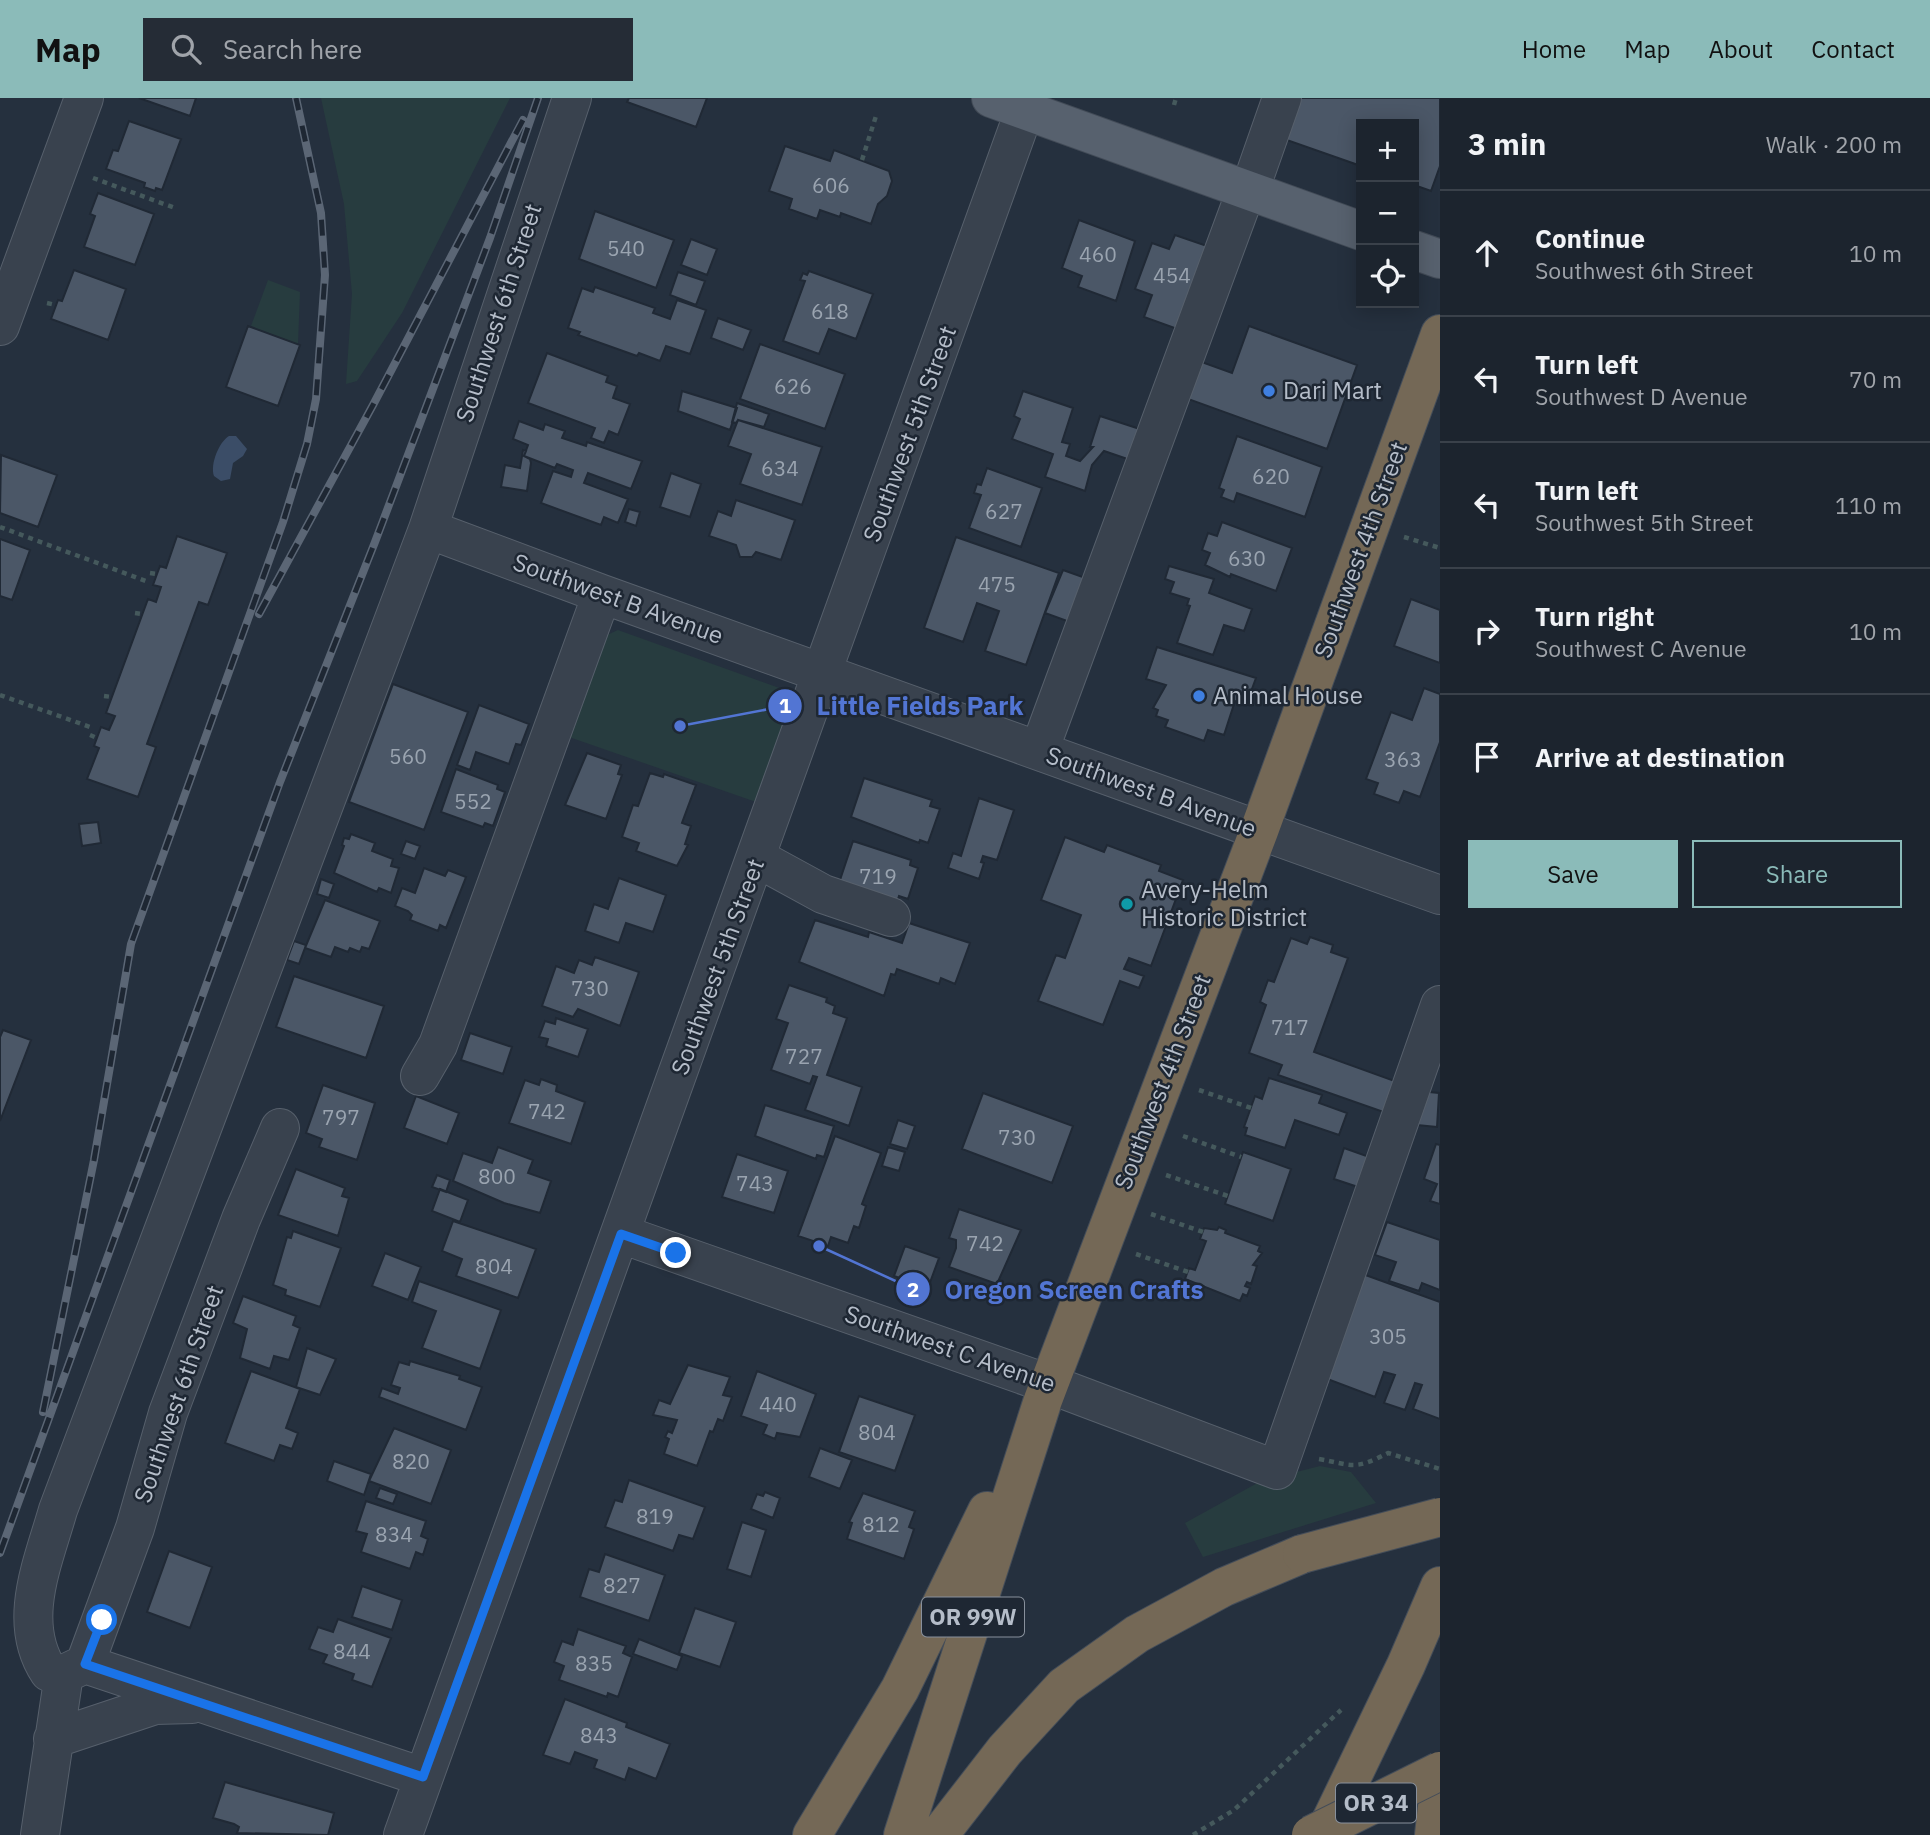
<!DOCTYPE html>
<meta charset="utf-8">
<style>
:root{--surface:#1c242e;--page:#252c36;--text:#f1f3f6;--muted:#a0a4aa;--line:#3a414a;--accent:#8bbbb9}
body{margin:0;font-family:"IBM Plex Sans",sans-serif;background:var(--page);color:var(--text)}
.controls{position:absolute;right:21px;top:21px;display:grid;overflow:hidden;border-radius:0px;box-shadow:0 4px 18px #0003}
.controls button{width:63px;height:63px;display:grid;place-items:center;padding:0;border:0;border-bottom:2px solid var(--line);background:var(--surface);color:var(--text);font:35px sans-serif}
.stop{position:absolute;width:21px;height:21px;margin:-16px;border:5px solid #1a73e8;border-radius:50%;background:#fff}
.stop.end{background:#1a73e8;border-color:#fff;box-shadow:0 2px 7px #0008}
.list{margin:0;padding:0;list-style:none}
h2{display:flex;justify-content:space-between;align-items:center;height:91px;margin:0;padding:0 28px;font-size:30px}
h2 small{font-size:23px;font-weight:400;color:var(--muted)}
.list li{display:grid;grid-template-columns:46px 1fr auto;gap:21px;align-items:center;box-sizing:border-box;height:126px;padding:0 28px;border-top:2px solid var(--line)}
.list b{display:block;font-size:26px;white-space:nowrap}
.list p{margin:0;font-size:23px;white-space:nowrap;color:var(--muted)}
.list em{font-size:23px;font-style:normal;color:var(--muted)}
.actions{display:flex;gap:14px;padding:21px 28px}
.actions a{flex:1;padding:16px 0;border:2px solid var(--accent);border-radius:0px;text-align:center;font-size:24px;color:var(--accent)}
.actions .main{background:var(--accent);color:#111}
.icon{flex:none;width:38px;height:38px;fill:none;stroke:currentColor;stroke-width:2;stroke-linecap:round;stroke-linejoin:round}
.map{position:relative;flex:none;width:1440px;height:1737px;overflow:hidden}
header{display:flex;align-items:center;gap:42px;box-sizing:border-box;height:98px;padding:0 35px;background:var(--accent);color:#111}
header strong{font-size:33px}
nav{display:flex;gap:38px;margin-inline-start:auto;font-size:24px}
.search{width:490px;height:63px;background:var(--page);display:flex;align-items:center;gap:18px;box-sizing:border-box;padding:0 24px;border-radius:0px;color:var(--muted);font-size:26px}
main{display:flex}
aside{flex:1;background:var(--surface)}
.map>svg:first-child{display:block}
.green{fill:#273c3f}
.water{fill:#3b4d67}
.building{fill:#4b5767;stroke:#202935;stroke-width:2}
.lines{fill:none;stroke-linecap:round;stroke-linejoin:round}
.minor-casing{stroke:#57606c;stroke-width:40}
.major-casing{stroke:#424b57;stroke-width:40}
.highway-casing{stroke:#444d59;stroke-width:40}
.path{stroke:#45595c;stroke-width:4.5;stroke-dasharray:5 5;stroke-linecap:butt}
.minor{stroke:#39424e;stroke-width:38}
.major{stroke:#57616e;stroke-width:38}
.highway{stroke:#746856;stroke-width:38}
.rail-casing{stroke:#5b6675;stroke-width:8}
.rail{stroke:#1e2733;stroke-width:5;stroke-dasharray:16;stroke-linecap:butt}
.highway-bridge-casing{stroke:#444d59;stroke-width:40;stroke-linecap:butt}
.highway-bridge{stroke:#746856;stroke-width:38}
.route{stroke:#1a73e8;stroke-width:9}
.shop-dot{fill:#3f7fe0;stroke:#1e2733;stroke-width:2.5}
.culture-dot{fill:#0f9aa8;stroke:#1e2733;stroke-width:2.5}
.labels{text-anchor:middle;stroke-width:5;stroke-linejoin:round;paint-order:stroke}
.number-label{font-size:21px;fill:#9aa4b0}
.shield{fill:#1e2733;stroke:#88909c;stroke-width:2}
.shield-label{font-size:23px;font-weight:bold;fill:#b5bdc9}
.street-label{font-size:24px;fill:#b5bdc9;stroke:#1e2733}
.poi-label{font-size:24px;fill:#b5bdc9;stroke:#1e2733;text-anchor:start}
.leader{fill:none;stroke:#5275d3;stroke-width:2.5}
.callout-dot{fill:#5275d3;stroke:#1e2733;stroke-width:2.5}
.mark-label{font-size:21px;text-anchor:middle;font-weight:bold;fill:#fff}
.callout-label{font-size:26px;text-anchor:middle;font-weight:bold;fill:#5275d3;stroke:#1e2733;stroke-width:5;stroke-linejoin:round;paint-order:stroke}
</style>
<header>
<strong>Map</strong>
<div class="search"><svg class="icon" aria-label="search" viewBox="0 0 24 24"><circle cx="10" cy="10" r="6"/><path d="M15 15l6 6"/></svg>Search here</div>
<nav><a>Home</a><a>Map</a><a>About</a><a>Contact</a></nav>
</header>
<main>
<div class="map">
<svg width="1440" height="1737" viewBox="0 0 1440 1737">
<rect width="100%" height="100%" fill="#25303e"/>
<path class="green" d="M321,0H510L402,215L357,283L346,286L352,196L344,106Z
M268,182L300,194L298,246L251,228Z
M618,532L785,592L791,608L759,705L569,639L607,537Z
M1320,1368L1351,1374L1376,1405L1203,1459L1185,1425L1261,1383Z"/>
<path class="water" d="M229,338H236L247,351L243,358L233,365L230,381L221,383L214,378C210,366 219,344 229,338Z"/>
<path class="building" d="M139,0H196L190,18Z
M629,0H707L696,29L627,4Z
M1296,0H1440V68L1431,93L1414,87V26H1361V68L1281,40Z
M129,23L181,41L162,92L156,90L155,93L144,89L145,85L106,71L113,52L118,53Z
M785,48L830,63L834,52L889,73L892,83L887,98L878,106L871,126L841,115L840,119L820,112L817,121L789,111L792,101L769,93Z
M98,95L154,116L135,167L84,149L95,118L90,116Z
M595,113L674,142L656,190L579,161Z
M1079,122L1135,143L1116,203L1078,189L1082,178L1062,170Z
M1175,137L1210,149L1180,232L1144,219L1152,197L1135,191L1152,145L1169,151Z
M691,141L717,151L707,177L681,167Z
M74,172L126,191L108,242L51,221L58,202L62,203Z
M809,173L873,196L856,241L829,231L819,256L783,243L805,183L800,182L803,175L807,177Z
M678,174L705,183L696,207L670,197Z
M595,189L655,210L653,215L670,221L677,202L706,212L690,256L666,248L660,263L639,255L637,258L578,237L580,234L568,230L582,190L593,194Z
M718,220L751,232L743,252L711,240Z
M248,228L300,247L278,308L226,289Z
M1249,228L1357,267L1327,351L1188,301L1199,263L1232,275Z
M760,246L845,276L825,331L740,301Z
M547,255L608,278L606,284L617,288L613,300L630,306L618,337L609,333L604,345L591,340L595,330L528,305Z
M682,293L737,310L730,332L678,313Z
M1023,293L1073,310L1062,344L1070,346L1066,358L1080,363L1093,349H1090L1100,318L1149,334L1139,365L1104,353L1092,367L1085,393L1045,379L1053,356L1012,341L1020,321L1014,318Z
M737,305L769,316L764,329L738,322L736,325L732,324Z
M738,322L822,349L802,407L740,386L751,356L728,348Z
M519,323L543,332L545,326L565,333L562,340L586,348L587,344L642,363L631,391L588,375L584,385L628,401L618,425L604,419L601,427L541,405L553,373L571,379L573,372L557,366L555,370L524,358L528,347L513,341Z
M1237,338L1322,369L1305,419L1237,395L1234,404L1221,399L1224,392L1219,390Z
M523,352L526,353L524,358L530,361L531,365L527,393L501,389L505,367L520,370Z
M1,357L57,377L38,429L0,415Z
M987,370L1042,390L1021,449L969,430L981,397L974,395L977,386L981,387Z
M671,375L701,386L690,419L660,409Z
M736,402L795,422L781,462L756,454L752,459H740L736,447L709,438L718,413L731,418Z
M629,411L640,414L636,428L625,424Z
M1222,424L1292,450L1276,493L1231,476L1230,479L1205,467L1210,455L1202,452L1208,435L1217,438Z
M177,438L227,455L208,507L199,504L147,646L156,649L138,699L87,681L99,650L94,648L101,629L109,632L115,618L106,615L148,501L156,504L161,489L153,487L157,476L160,468L166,470Z
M956,439L1059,475L1026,567L985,553L999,513L977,505L963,544L924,530Z
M0,441L30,452L12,502L0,498Z
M1169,468L1214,481L1209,495L1252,511L1244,533L1224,527L1213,557L1177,545L1190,508L1187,507L1189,501L1170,495L1174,484L1165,481Z
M1063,472L1094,483L1078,527L1045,515Z
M1411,501L1440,512V565L1394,548Z
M1157,549L1256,580L1246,607L1235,603L1224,637L1208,632L1204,643L1165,629L1168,622L1156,618L1158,612L1153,610L1166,587L1146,581Z
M393,586L468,614L424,732L349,704Z
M1424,590L1440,596V644L1420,699L1404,693L1399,705L1374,696L1378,685L1366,681L1391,614L1412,622Z
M479,607L529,626L521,647L516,646L509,666L476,654L470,672L457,667Z
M587,655L621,667L618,676L622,677L606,721L565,707Z
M456,671L498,687L497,691L505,694L493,728L485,725L483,729L441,714Z
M650,675L663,679L664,676L696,687L682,725L691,728L685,746L688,747L677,768L636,753L639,745L622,739L633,707L638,708Z
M864,680L932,702L930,708L940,711L928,745L920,742L919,745L851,719Z
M979,700L1014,712L997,762L983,758L981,764L984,765L979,781L948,770L953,755L961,758Z
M98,724L101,745L82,748L79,726Z
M351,736L375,745L372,753L393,761L391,768L399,770L391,795L379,790L377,794L334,775L344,748L342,747L344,740L349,741Z
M1065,739L1104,754L1107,747L1161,767L1159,773L1183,782L1151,868L1129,860L1124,871L1144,878L1139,890L1120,883L1103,927L1038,903L1056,857L1065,860L1081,817L1041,802Z
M406,743L420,748L415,761L401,756Z
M853,743L911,762L910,767L918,770L908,801L899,798L896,808L838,788Z
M424,770L445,778L448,772L466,779L446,830L440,827L438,833L410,822L412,817L408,813L395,808L402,790L415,795Z
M619,780L666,797L653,834L626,825L619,845L585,833L594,806L608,811Z
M321,781L334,786L329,800L317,796Z
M325,802L380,823L369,851L362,849L360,854L350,850L348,854L335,849L331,859L305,850Z
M815,822L868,839L869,834L902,845L909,825L970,845L955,886L941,880L939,886L897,871L895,877L891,876L884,898L799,864Z
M1310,839L1333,847L1331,854L1348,860L1314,954L1403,986L1392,1017L1278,977L1282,967L1249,955L1266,907L1260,904L1268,882L1274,884L1291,840L1307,846Z
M294,843L306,847L299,866L287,862Z
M595,859L639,874L620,928L578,911L573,919L542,908L556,868L574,875L579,862L592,867Z
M294,878L384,908L366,960L276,929Z
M789,887L827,900L826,904L835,908L833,915L847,920L827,977L862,989L849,1028L805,1012L817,979L813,978L810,986L771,972L788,925L776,921Z
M556,920L588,931L578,959L546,948L548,941L539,939L545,923L555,926Z
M3,932L31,942L0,1023V939Z
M470,935L512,949L503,976L461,962Z
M1269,980L1322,997L1319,1005L1347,1015L1339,1037L1295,1022L1285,1050L1245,1037L1247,1030L1244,1029L1255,998L1262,1001Z
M541,981L557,987L556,993L585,1004L571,1046L509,1025L525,982L539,987Z
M323,987L375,1005L357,1062L319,1049L322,1041L306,1035Z
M1419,993L1439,995L1437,1029L1417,1027Z
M983,995L1073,1028L1052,1085L962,1051Z
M416,998L459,1015L447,1046L404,1030Z
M765,1007L834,1028L824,1059L817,1057L816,1061L755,1038Z
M898,1022L915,1028L907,1051L890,1046Z
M835,1038L881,1055L862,1106L866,1108L859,1130L854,1128L848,1145L831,1139L828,1148L798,1138Z
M1436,1046L1440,1047V1106L1430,1103L1437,1086L1424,1081Z
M498,1049L533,1062L528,1075L551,1083L540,1115L504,1105L453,1083L463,1055L492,1065Z
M888,1049L905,1054L899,1073L882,1068Z
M1344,1050L1375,1061L1364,1091L1334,1081Z
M1243,1054L1291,1071L1273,1123L1225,1106Z
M737,1056L788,1073L774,1115L722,1099Z
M296,1071L345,1090L342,1098L349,1100L338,1138L278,1117Z
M437,1077L450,1082L446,1094L432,1089Z
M440,1091L468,1102L460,1124L432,1113Z
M959,1111L1021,1132L997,1186L949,1169L956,1150V1142L949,1140Z
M453,1123L536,1151L518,1200L456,1178L462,1161L442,1153Z
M1387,1124L1440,1142V1192L1422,1185L1419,1193L1389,1183L1396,1164L1375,1157Z
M1219,1129L1226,1132L1225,1135L1260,1148L1258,1153L1262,1155L1253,1167L1257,1168L1251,1186L1247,1184L1245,1188L1250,1190L1247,1198L1243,1196L1240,1203L1185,1181L1189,1170L1195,1172L1206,1143L1200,1141L1204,1130L1217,1132Z
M293,1133L341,1150L320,1209L285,1197L286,1192L273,1187L287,1139L291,1140Z
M905,1148L939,1160L928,1190L894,1178Z
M385,1155L421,1169L408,1202L372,1188Z
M1360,1175L1440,1204V1321L1413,1311L1422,1287L1415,1285L1405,1312L1384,1305L1395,1277L1384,1274L1375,1299L1322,1279Z
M419,1183L501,1212L480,1271L422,1250L436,1213L412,1204Z
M243,1198L296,1218L293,1227L300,1230L289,1262L274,1258L270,1271L240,1260L247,1231L233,1225Z
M307,1250L336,1261L320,1297L296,1289Z
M410,1263L460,1278L459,1281L482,1289L466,1332L379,1299L382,1290L398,1296L400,1290L391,1287L399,1264L409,1267Z
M688,1267L730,1279L723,1297L732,1299L723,1323L718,1321L713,1334L710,1333L697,1368L664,1356L669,1341L665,1339L668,1333L672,1335L677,1322L653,1317L659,1302L670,1306Z
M251,1273L300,1291L286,1330L298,1335L292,1351L280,1347L274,1363L225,1345Z
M757,1273L816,1296L800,1339L777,1335L775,1341L763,1336L767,1327L741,1318Z
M859,1298L915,1317L895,1373L839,1354Z
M394,1330L451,1352L431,1406L369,1383Z
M820,1350L852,1362L840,1391L809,1379Z
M334,1363L371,1376L364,1397L327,1383Z
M629,1382L705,1409L693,1441L679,1437L673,1453L605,1429L615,1402L622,1404Z
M380,1390L397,1396L393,1406L376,1400Z
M765,1394L780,1400L773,1420L751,1411L757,1396L763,1398Z
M863,1395L915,1413L909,1429L914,1431L904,1461L847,1441L852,1425L849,1424Z
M366,1403L426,1423L421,1438L428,1441L423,1457L416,1454L410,1471L361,1454L367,1436L356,1433Z
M742,1424L766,1432L751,1479L727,1471Z
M169,1453L212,1469L190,1530L147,1514Z
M605,1456L665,1477L649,1523L580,1499L589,1471L599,1474Z
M362,1488L402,1502L392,1532L352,1519Z
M695,1510L736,1524L720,1569L679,1555Z
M338,1521L391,1540L372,1589L352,1582L354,1576L323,1565L327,1557L309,1551L318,1529L333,1534Z
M578,1531L626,1548L623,1555L632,1559L618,1599L608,1595L607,1599L559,1582L564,1568L554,1564L562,1543L573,1547Z
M639,1541L682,1558L677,1572L633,1556Z
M565,1601L627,1625L626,1629L670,1646L656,1681L629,1670L625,1682L594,1670L597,1662L575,1654L570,1666L543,1657Z
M225,1684L334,1715L328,1737L237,1735L239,1729L234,1726L213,1720Z"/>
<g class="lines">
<defs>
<path id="minor" d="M1249,94L1282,0
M0,228L84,0
M428,431L602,496L1440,797
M1039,653L1246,93
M757,760L823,796L891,819
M420,978L438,947L602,496
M621,1136L1049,1286L1277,1372L1440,907
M85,1566L64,1576L49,1574C16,1524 43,1465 58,1412L428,431L572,0
M85,1566L135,1430L168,1315L241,1121L280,1030
M85,1566L423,1679
M53,1641L155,1607L192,1606
M40,1737L64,1576
M403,1737L1029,0"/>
<path id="major" d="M991,0L1361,133
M1414,152L1440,161"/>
<path id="highway" d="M812,1737L900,1591L987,1413
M903,1737L1043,1302L1259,733L1440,236
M939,1737L1005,1652L1064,1588L1137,1536L1224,1489L1302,1456
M1324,1737L1406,1567L1440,1488
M1434,1737L1440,1682"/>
</defs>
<use href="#minor" class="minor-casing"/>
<use href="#major" class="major-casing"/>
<use href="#highway" class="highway-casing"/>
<path class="path" d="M1174,7L1176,0
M862,62L876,18
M93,80L175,110
M47,205L56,207
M0,429L146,483
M1404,439L1440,450
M150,475L157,476
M135,515L142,516
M0,597L93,630
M104,598L112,599
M90,637L97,640
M1199,992L1251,1010
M1183,1038L1241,1059
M1166,1077L1228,1098
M1151,1116L1203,1134
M1136,1156L1188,1174
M1319,1361C1353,1367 1353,1373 1388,1355L1440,1371
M1193,1737L1234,1712L1341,1612"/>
<use href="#minor" class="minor"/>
<use href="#major" class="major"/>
<use href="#highway" class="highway"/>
<defs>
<path id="rail" d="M259,516L373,307L523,22
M43,1314L94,1062L131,846L283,424L307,346L316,301L325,177L321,115L296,0
M0,1455L280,684L375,444L490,140L538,0"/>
</defs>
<use href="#rail" class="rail-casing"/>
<use href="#rail" class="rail"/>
<defs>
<path id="highway-bridge" d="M1302,1456L1440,1419
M1311,1737L1440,1673"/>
</defs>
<use href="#highway-bridge" class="highway-bridge-casing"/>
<use href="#highway-bridge" class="highway-bridge"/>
</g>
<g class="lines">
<path class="route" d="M102,1522L85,1566L423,1679L621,1136L676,1155"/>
</g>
<g class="shop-dot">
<circle cx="1269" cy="293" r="7"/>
<circle cx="1199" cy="598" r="7"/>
</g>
<circle class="culture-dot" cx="1127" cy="806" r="7"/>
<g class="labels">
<g class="number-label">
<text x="831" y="95">606</text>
<text x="626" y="158">540</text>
<text x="1098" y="164">460</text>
<text x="1172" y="185">454</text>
<text x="830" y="221">618</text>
<text x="793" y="296">626</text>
<text x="780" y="378">634</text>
<text x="1271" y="386">620</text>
<text x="1004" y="421">627</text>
<text x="1247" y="468">630</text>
<text x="997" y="494">475</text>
<text x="408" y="666">560</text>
<text x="1403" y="669">363</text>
<text x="473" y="711">552</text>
<text x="878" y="786">719</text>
<text x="590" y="898">730</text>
<text x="1290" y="937">717</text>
<text x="804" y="966">727</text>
<text x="547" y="1021">742</text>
<text x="341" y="1027">797</text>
<text x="1017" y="1047">730</text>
<text x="497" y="1086">800</text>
<text x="755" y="1093">743</text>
<text x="985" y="1153">742</text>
<text x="494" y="1176">804</text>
<text x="1388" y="1246">305</text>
<text x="778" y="1314">440</text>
<text x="877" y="1342">804</text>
<text x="411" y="1371">820</text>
<text x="655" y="1426">819</text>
<text x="881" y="1434">812</text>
<text x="394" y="1444">834</text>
<text x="622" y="1495">827</text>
<text x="352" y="1561">844</text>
<text x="594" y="1573">835</text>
<text x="599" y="1645">843</text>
</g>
<g class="shield">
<rect x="922" y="1499.5" width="102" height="39" rx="5"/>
<rect x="1336" y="1685.5" width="80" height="39" rx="5"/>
</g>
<g class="shield-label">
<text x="973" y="1527">OR 99W</text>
<text x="1376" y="1713">OR 34</text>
</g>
<g class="street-label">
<text transform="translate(499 215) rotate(-72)" y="8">Southwest 6th Street</text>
<text transform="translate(910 336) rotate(-70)" y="8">Southwest 5th Street</text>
<text transform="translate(1361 452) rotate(-70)" y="8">Southwest 4th Street</text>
<text transform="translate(618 501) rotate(20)" y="8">Southwest B Avenue</text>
<text transform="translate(1151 694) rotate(20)" y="8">Southwest B Avenue</text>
<text transform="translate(718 869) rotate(-70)" y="8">Southwest 5th Street</text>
<text transform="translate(1163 984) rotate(-69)" y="8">Southwest 4th Street</text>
<text transform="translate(950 1251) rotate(19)" y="8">Southwest C Avenue</text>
<text transform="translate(179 1296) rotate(-71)" y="8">Southwest 6th Street</text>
</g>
<g class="poi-label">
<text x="1283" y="301">Dari Mart</text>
<text x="1213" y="606">Animal House</text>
<text x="1141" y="800">Avery-Helm<tspan x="1141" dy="28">Historic District</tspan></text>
</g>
</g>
<path class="leader" d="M680 628L785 608M819 1148L913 1191"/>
<g class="callout-dot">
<circle cx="680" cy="628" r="7"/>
<circle cx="819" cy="1148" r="7"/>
<circle cx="785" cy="608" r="18"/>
<circle cx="913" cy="1191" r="18"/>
</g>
<g class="mark-label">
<text x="785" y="615">1</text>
<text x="913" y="1199">2</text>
</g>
<g class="callout-label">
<text x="920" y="617">Little Fields Park</text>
<text x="1074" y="1201">Oregon Screen Crafts</text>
</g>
</svg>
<div class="controls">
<button>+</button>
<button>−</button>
<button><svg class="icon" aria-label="locate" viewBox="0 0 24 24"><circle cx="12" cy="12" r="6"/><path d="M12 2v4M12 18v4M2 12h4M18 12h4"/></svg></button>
</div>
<div class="stop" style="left:102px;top:1522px"></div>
<div class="stop end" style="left:676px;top:1155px"></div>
</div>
<aside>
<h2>3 min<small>Walk · 200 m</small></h2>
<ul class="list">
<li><svg class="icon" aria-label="ahead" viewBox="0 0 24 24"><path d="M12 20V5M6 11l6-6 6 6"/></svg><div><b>Continue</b><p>Southwest 6th Street</p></div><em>10 m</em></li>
<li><svg class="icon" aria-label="left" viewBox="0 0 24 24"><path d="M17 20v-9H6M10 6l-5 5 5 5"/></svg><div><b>Turn left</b><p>Southwest D Avenue</p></div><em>70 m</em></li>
<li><svg class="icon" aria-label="left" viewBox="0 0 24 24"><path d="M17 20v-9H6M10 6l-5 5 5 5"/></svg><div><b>Turn left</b><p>Southwest 5th Street</p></div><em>110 m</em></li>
<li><svg class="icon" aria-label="right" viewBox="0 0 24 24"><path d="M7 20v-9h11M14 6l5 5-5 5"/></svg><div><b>Turn right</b><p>Southwest C Avenue</p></div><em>10 m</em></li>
<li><svg class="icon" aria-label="arrive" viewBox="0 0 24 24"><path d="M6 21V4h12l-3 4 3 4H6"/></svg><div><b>Arrive at destination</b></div></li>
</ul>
<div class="actions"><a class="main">Save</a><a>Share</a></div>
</aside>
</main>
